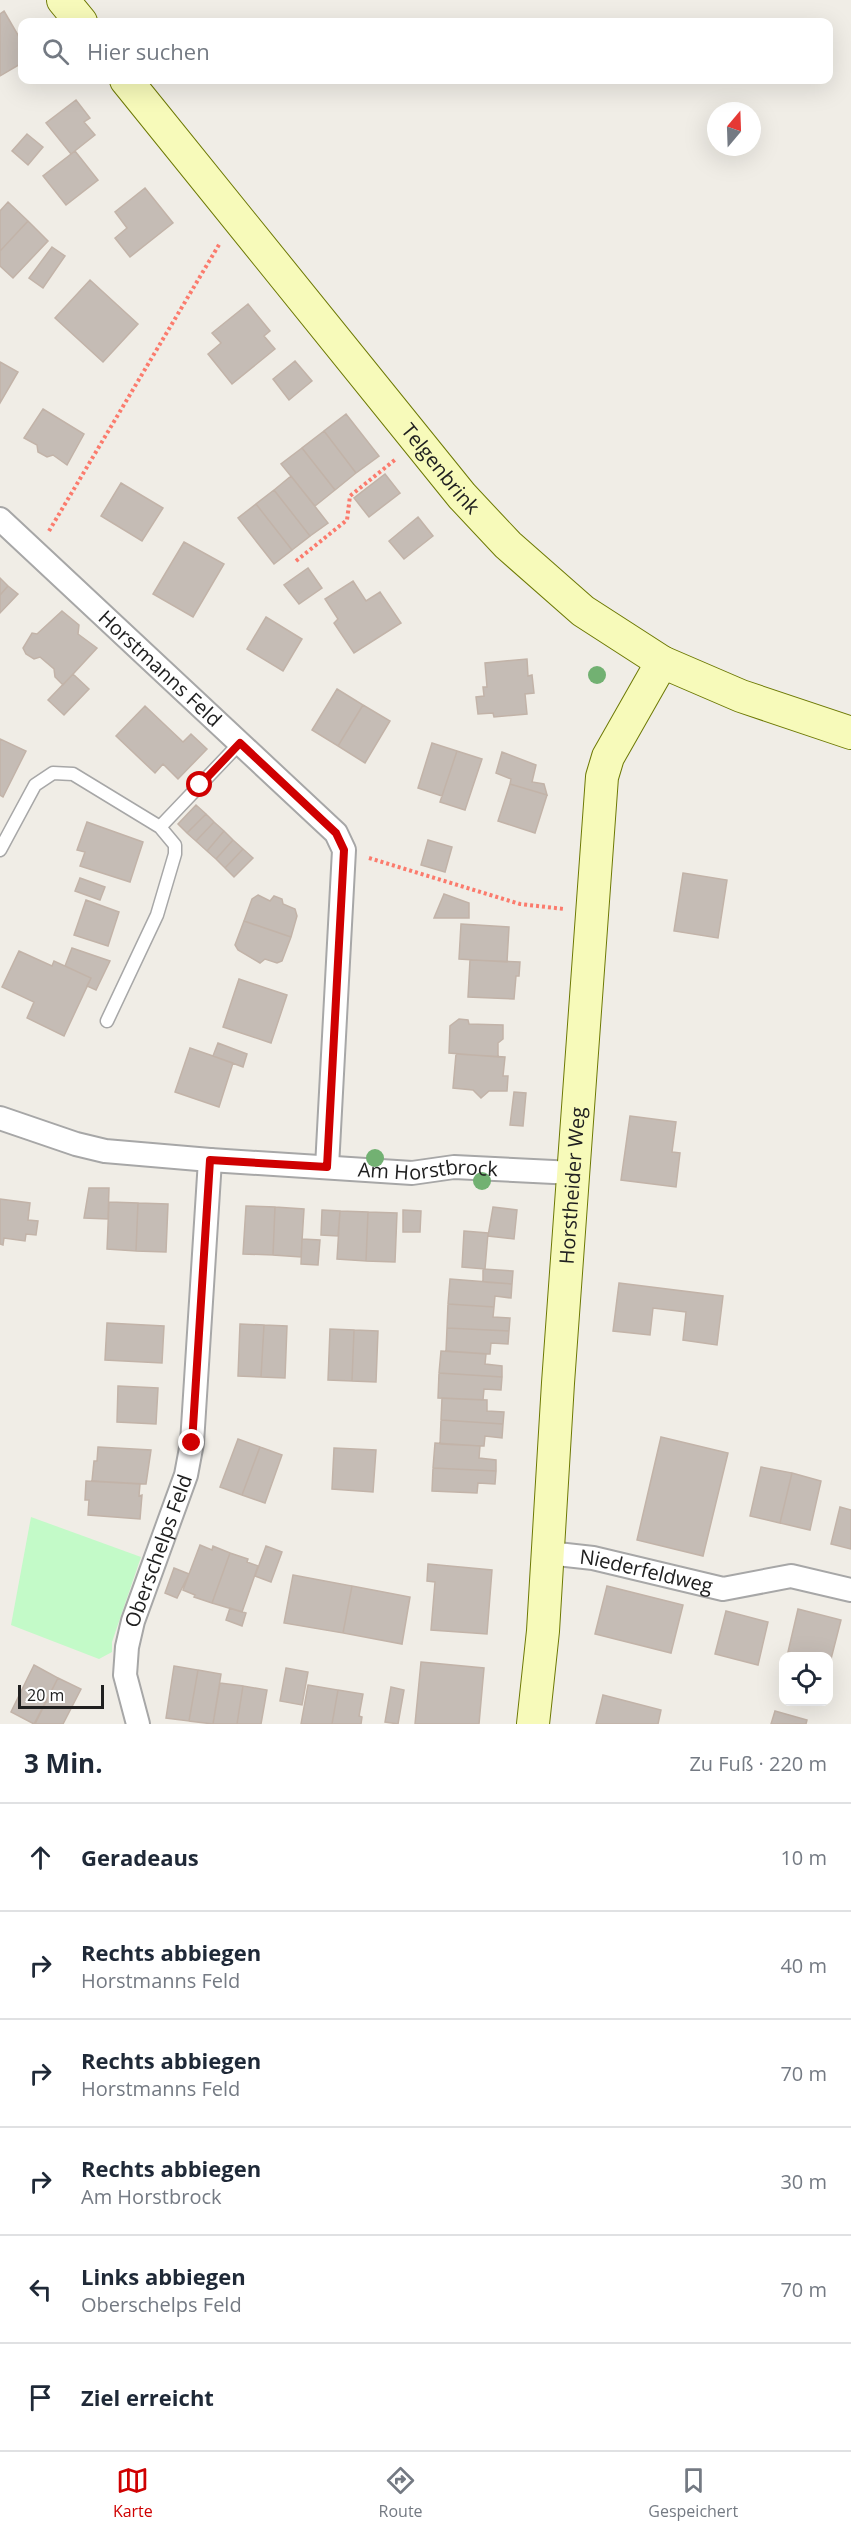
<!DOCTYPE html>
<html lang="de">
<meta charset="utf-8">
<style>
:root{--surface:#fff;--page:#f2f2f3;--text:#1f2937;--muted:#747a83;--line:#e0e1e3;--accent:#cf0001}
body{margin:0;font-family:"Open Sans",sans-serif;background:var(--page);color:var(--text)}
.controls{position:absolute;right:18px;bottom:18px;display:grid;overflow:hidden;border-radius:12px;box-shadow:0 6px 24px #0002}
.controls button{width:54px;height:54px;display:grid;place-items:center;padding:0;border:0;border-bottom:2px solid var(--line);background:var(--surface);color:var(--text);font:30px sans-serif}
.compass{position:absolute;left:707px;top:102px;width:54px;height:54px;border-radius:50%;background:var(--surface);box-shadow:0 6px 24px #0002;rotate:19deg}
.scale{position:absolute;left:18px;bottom:15px;width:86px;box-sizing:border-box;padding-left:6px;border:3px solid #202020;border-top:0;font-size:16px;line-height:21px;white-space:nowrap;color:#202020;-webkit-text-stroke:4px #fff;paint-order:stroke}
.stop{position:absolute;width:18px;height:18px;margin:-14px;border:4px solid #cf0001;border-radius:50%;background:#fff}
.stop.end{background:#cf0001;border-color:#fff;box-shadow:0 2px 6px #0008}
.list{margin:0;padding:0;list-style:none}
h2{display:flex;justify-content:space-between;align-items:center;height:78px;margin:0;padding:0 24px;font-size:26px}
h2 small{font-size:20px;font-weight:400;color:var(--muted)}
.list li{display:grid;grid-template-columns:39px 1fr auto;gap:18px;align-items:center;box-sizing:border-box;height:108px;padding:0 24px;border-top:2px solid var(--line)}
.list b{display:block;font-size:22px;white-space:nowrap}
.list p{margin:0;font-size:20px;white-space:nowrap;color:var(--muted)}
.list em{font-size:20px;font-style:normal;color:var(--muted)}
.icon{flex:none;width:33px;height:33px;fill:none;stroke:currentColor;stroke-width:2;stroke-linecap:round;stroke-linejoin:round}
.map{position:relative;flex:none;width:851px;height:1724px;overflow:hidden}
.search{position:absolute;background:var(--surface);box-shadow:0 6px 24px #0002;left:18px;right:18px;top:18px;height:66px;display:flex;align-items:center;gap:15px;box-sizing:border-box;padding:0 21px;border-radius:12px;color:var(--muted);font-size:22px}
.sheet{height:726px;background:var(--surface)}
nav{display:flex;justify-content:space-around;align-items:center;box-sizing:border-box;height:84px;border-top:2px solid var(--line);background:var(--surface);font-size:16px;color:var(--muted)}
nav a{display:grid;justify-items:center;gap:3px}
nav .on{color:var(--accent)}
.map>svg:first-child{display:block}
.park{fill:#c3fac8}
.building{fill:#c5bcb5;stroke:#c2b3a8;stroke-width:1.5}
.lines{fill:none;stroke-linecap:round;stroke-linejoin:round}
.lane-casing{stroke:#a7a7a7;stroke-width:15}
.street-casing{stroke:#a7a7a7;stroke-width:26}
.secondary-casing{stroke:#6d7904;stroke-width:34}
.path{stroke:#fb7b6d;stroke-width:4;stroke-dasharray:3 3;stroke-linecap:butt}
.lane{stroke:#fff;stroke-width:12}
.street{stroke:#fff;stroke-width:22}
.secondary{stroke:#f7faba;stroke-width:32}
.tree{fill:#72b172}
.route{stroke:#cf0001;stroke-width:8}
.labels{text-anchor:middle;stroke-width:5;stroke-linejoin:round;paint-order:stroke}
.street-label{font-size:20px;fill:#202020;stroke:#fff}
</style>
<div class="map">
<svg width="851" height="1724" viewBox="0 0 851 1724">
<rect width="100%" height="100%" fill="#f0ede6"/>
<path class="park" d="M31,1517L141,1557L112,1642V1652L99,1659L11,1625Z"/>
<path class="building" d="M4,11L22,42V63L0,76V14Z
M76,100L90,118L84,122L95,135L71,154L46,123Z
M27,134L43,147L28,165L12,151Z
M75,151L98,180L66,205L43,176Z
M145,188L173,223L130,257L115,238L127,228L115,212Z
M8,202L28,221L0,251V211Z
M28,221L48,241L13,278L0,266V251Z
M52,247L65,256L43,288L29,278Z
M90,280L138,324L103,362L55,318Z
M248,304L270,331L264,336L275,349L232,384L208,354L221,343L212,333Z
M295,361L312,381L289,400L273,379Z
M0,362L18,372L0,403Z
M43,409L84,434L67,465L53,455L47,457L38,452L37,445L24,438Z
M346,414L379,456L356,473L324,431Z
M324,431L356,473L335,490L302,448Z
M302,448L335,490L315,506L281,464Z
M385,474L400,493L369,517L354,498Z
M291,476L328,523L310,536L274,490Z
M121,483L163,508L142,541L101,516Z
M274,490L310,536L292,550L256,504Z
M256,504L292,550L274,564L238,518Z
M418,517L433,536L404,559L389,541Z
M184,542L224,564L193,617L153,594Z
M308,568L322,588L299,604L284,585Z
M0,578L8,586L0,595Z
M353,581L366,601L380,592L401,623L354,653L334,623L338,619L325,599Z
M8,586L18,594L0,613V595Z
M62,611L79,625L78,634L97,648L63,685L55,677L54,669L40,657L34,659L26,654L23,648L32,633L37,634Z
M266,617L302,639L283,671L247,649Z
M527,659L528,676L532,675L534,693L525,694L527,714L494,717L493,713L478,714L476,697L484,696L483,687H487L485,663Z
M73,674L89,689L64,715L48,700Z
M337,689L363,705L338,746L312,730Z
M363,705L390,721L365,763L338,746Z
M145,706L183,742L191,734L207,749L178,779L163,764L155,773L116,736Z
M0,739L26,751L3,797L0,795Z
M432,743L457,751L442,796L418,788Z
M457,751L482,759L465,810L440,802Z
M502,752L536,765L532,782L544,784L547,795L510,784L511,779L496,773Z
M510,784L547,795L535,833L498,821Z
M196,805L206,814L187,833L178,824Z
M206,814L214,822L196,841L187,833Z
M87,822L143,842L130,882L80,866L85,852L77,850Z
M214,822L224,831L207,851L196,841Z
M224,831L233,840L216,859L207,851Z
M233,840L243,849L225,868L216,859Z
M428,840L452,847L445,872L421,865Z
M243,849L253,858L234,877L225,868Z
M683,873L727,880L718,938L674,931Z
M80,878L105,887L100,900L75,891Z
M444,894L469,903V918H434Z
M258,895L270,901L274,896L282,899L283,904L295,909L297,916L291,937L244,921L252,899Z
M86,900L119,912L108,946L74,935Z
M244,921L291,937L282,961L277,963L265,959L260,963L238,950L235,945Z
M461,924L509,927L507,962L459,959Z
M72,948L110,961L96,990L87,986L91,978L65,966Z
M19,951L52,966L54,961L91,978L64,1036L27,1018L34,1002L2,987Z
M470,960L520,962L519,976H516L514,999L468,997Z
M239,979L287,995L271,1043L223,1027Z
M459,1019L468,1020L469,1024L503,1025V1039L498,1043V1057L449,1053L450,1026Z
M218,1043L247,1054L243,1067L213,1056Z
M190,1048L233,1063L219,1107L175,1092Z
M456,1054L505,1057L503,1076H508L507,1091H489L481,1098L473,1090L453,1088Z
M514,1092L526,1093L523,1126L510,1125Z
M630,1116L676,1122L672,1152L680,1153L676,1187L621,1180Z
M89,1188H109L108,1219L84,1218Z
M0,1199L30,1203L28,1220L38,1221L36,1235L26,1234L25,1241L4,1238L3,1245L0,1244Z
M109,1202L138,1203L136,1251L107,1249Z
M138,1203L168,1204L166,1252L136,1251Z
M246,1206L275,1207L273,1255L243,1254Z
M275,1207L304,1209L301,1257L273,1255Z
M493,1207L517,1210L514,1239L488,1236Z
M322,1210L340,1211L338,1236L321,1235Z
M403,1210L421,1211L420,1232H403Z
M340,1211L368,1212L366,1261L337,1259Z
M368,1212L397,1213L395,1262L366,1261Z
M464,1231L488,1233L485,1269L462,1267Z
M302,1239L320,1240L318,1265L301,1264Z
M483,1269L513,1271L512,1284L483,1282Z
M450,1279L512,1284L511,1298L495,1296L494,1307L448,1304Z
M619,1283L723,1296L717,1345L683,1340L686,1312L653,1308L650,1335L613,1331Z
M448,1304L494,1307L493,1317L510,1318L509,1331L447,1328Z
M107,1323L164,1326L162,1363L105,1360Z
M240,1324L264,1325L261,1377L238,1376Z
M264,1325L287,1326L285,1378L261,1377Z
M447,1328L509,1331L508,1344L491,1343L490,1354L446,1351Z
M330,1329L354,1330L352,1381L328,1380Z
M354,1330L378,1331L376,1382L352,1381Z
M441,1351L486,1354L485,1364L502,1366V1377L439,1373Z
M439,1373L502,1377L501,1390L484,1389L483,1400L438,1398Z
M118,1386L158,1388L156,1424L117,1422Z
M442,1398L487,1400V1411L504,1412L503,1424L441,1420Z
M441,1420L503,1424L502,1438L485,1436L484,1446L440,1444Z
M661,1437L728,1453L703,1556L637,1540Z
M238,1439L260,1447L242,1495L220,1487Z
M435,1443L480,1446L479,1458L496,1460V1471L433,1468Z
M98,1447L151,1450L146,1484L92,1481L94,1461H97Z
M260,1447L282,1455L265,1503L242,1495Z
M334,1448L376,1450L373,1492L332,1489Z
M761,1467L792,1473L780,1523L750,1516Z
M433,1468L496,1471L495,1484L478,1483L477,1493L432,1491Z
M792,1473L821,1481L810,1530L780,1523Z
M86,1481L140,1484L139,1496L142,1495L140,1519L88,1515L89,1500H85Z
M840,1507L851,1510V1549L831,1544Z
M200,1545L212,1550L213,1546L230,1553L212,1603L194,1597L195,1595L183,1590Z
M266,1546L282,1552L271,1582L255,1576Z
M230,1553L248,1559L247,1562L258,1566L242,1612L212,1603Z
M428,1564L492,1570L487,1634L431,1630L435,1582L427,1581Z
M174,1568L189,1574L177,1598L165,1593Z
M293,1575L352,1586L343,1633L284,1623Z
M352,1586L410,1597L402,1644L343,1633Z
M607,1586L683,1605L671,1653L595,1634Z
M230,1608L246,1613L242,1626L226,1620Z
M798,1609L841,1620L830,1663L828,1656H805L788,1652Z
M726,1611L768,1622L758,1665L715,1654Z
M421,1662L484,1668L479,1724H415Z
M34,1665L58,1678L34,1724L11,1712Z
M174,1666L198,1670L189,1721L166,1718Z
M286,1668L308,1672L302,1705L280,1701Z
M198,1670L221,1674L213,1724L189,1721Z
M58,1678L81,1689L63,1724H35Z
M220,1683L243,1686L237,1724H213Z
M308,1685L338,1690L332,1724H301Z
M243,1686L267,1690L261,1724H237Z
M391,1687L404,1690L398,1724L385,1722Z
M338,1690L363,1694L359,1716L362,1717L361,1724H332Z
M603,1695L661,1710L658,1724H596Z
M775,1711L807,1720L806,1724H771Z"/>
<g class="lines">
<defs>
<path id="lane" d="M0,850L35,785L53,773L73,774L160,827
M107,1021L157,915L175,854V845L160,827L240,743"/>
<g id="street">
<path id="s1" d="M0,519L336,833L344,850L327,1167"/>
<path id="s2" d="M0,1118L76,1144L105,1151L210,1160L412,1173L454,1167L574,1173"/>
<path id="s3" d="M548,1553L593,1558L723,1589L791,1576L851,1590"/>
<path id="s4" d="M138,1724L125,1675L127,1647L133,1621L186,1475L192,1443L210,1160"/>
</g>
<g id="secondary">
<path d="M63,0L81,22"/>
<path id="s5" d="M126,80L462,496L508,545L583,611L662,662L741,696L851,733"/>
<path id="s6" d="M533,1724L543,1631L558,1383L602,777L608,757L662,662"/>
</g>
</defs>
<use href="#lane" class="lane-casing"/>
<use href="#street" class="street-casing"/>
<use href="#secondary" class="secondary-casing"/>
<path class="path" d="M49,531L220,243
M296,561L347,520L350,496L396,459
M369,858L520,904L564,909"/>
<use href="#lane" class="lane"/>
<use href="#street" class="street"/>
<use href="#secondary" class="secondary"/>
</g>
<g class="tree">
<circle cx="597" cy="675" r="9"/>
<circle cx="375" cy="1158" r="9"/>
<circle cx="482" cy="1181" r="9"/>
</g>
<g class="lines">
<path class="route" d="M192,1443L210,1160L327,1167L344,850L336,833L240,743L200,785"/>
</g>
<g class="labels">
<g class="street-label">
<text dy="7" stroke="none"><textPath href="#s5" startOffset="500">Telgenbrink</textPath></text>
<text dy="7" stroke="none"><textPath href="#s1" startOffset="219">Horstmanns Feld</textPath></text>
<text dy="7" stroke="none"><textPath href="#s2" startOffset="434">Am Horstbrock</textPath></text>
<text dy="7" stroke="none"><textPath href="#s6" startOffset="540">Horstheider Weg</textPath></text>
<text dy="7" stroke="none"><textPath href="#s4" startOffset="180">Oberschelps Feld</textPath></text>
<text dy="7" stroke="none"><textPath href="#s3" startOffset="100">Niederfeldweg</textPath></text>
</g>
</g>
</svg>
<div class="controls">
<button><svg class="icon" aria-label="locate" viewBox="0 0 24 24"><circle cx="12" cy="12" r="6"/><path d="M12 2v4M12 18v4M2 12h4M18 12h4"/></svg></button>
</div>
<svg class="compass" viewBox="-18 -18 36 36"><path d="M0-13l5 13h-10z" fill="#e53935"/><path d="M0 13l5-13h-10z" fill="#747a83"/></svg>
<div class="scale">20 m</div>
<div class="stop" style="left:200px;top:785px"></div>
<div class="stop end" style="left:192px;top:1443px"></div>
<div class="search"><svg class="icon" aria-label="search" viewBox="0 0 24 24"><circle cx="10" cy="10" r="6"/><path d="M15 15l6 6"/></svg>Hier suchen</div>
</div>
<section class="sheet">
<h2>3 Min.<small>Zu Fuß · 220 m</small></h2>
<ul class="list">
<li><svg class="icon" aria-label="ahead" viewBox="0 0 24 24"><path d="M12 20V5M6 11l6-6 6 6"/></svg><div><b>Geradeaus</b></div><em>10 m</em></li>
<li><svg class="icon" aria-label="right" viewBox="0 0 24 24"><path d="M7 20v-9h11M14 6l5 5-5 5"/></svg><div><b>Rechts abbiegen</b><p>Horstmanns Feld</p></div><em>40 m</em></li>
<li><svg class="icon" aria-label="right" viewBox="0 0 24 24"><path d="M7 20v-9h11M14 6l5 5-5 5"/></svg><div><b>Rechts abbiegen</b><p>Horstmanns Feld</p></div><em>70 m</em></li>
<li><svg class="icon" aria-label="right" viewBox="0 0 24 24"><path d="M7 20v-9h11M14 6l5 5-5 5"/></svg><div><b>Rechts abbiegen</b><p>Am Horstbrock</p></div><em>30 m</em></li>
<li><svg class="icon" aria-label="left" viewBox="0 0 24 24"><path d="M17 20v-9H6M10 6l-5 5 5 5"/></svg><div><b>Links abbiegen</b><p>Oberschelps Feld</p></div><em>70 m</em></li>
<li><svg class="icon" aria-label="arrive" viewBox="0 0 24 24"><path d="M6 21V4h12l-3 4 3 4H6"/></svg><div><b>Ziel erreicht</b></div></li>
</ul>
</section>
<nav>
<a class="on"><svg class="icon" aria-label="map" viewBox="0 0 24 24"><path d="M3 6l6-2 6 2 6-2v14l-6 2-6-2-6 2zM9 4v14M15 6v14"/></svg>Karte</a>
<a><svg class="icon" aria-label="directions" viewBox="0 0 24 24"><path d="M12 3l9 9-9 9-9-9zM9 14v-3h6M13 9l2 2-2 2"/></svg>Route</a>
<a><svg class="icon" aria-label="saved" viewBox="0 0 24 24"><path d="M7 4h10v16l-5-4-5 4z"/></svg>Gespeichert</a>
</nav>
